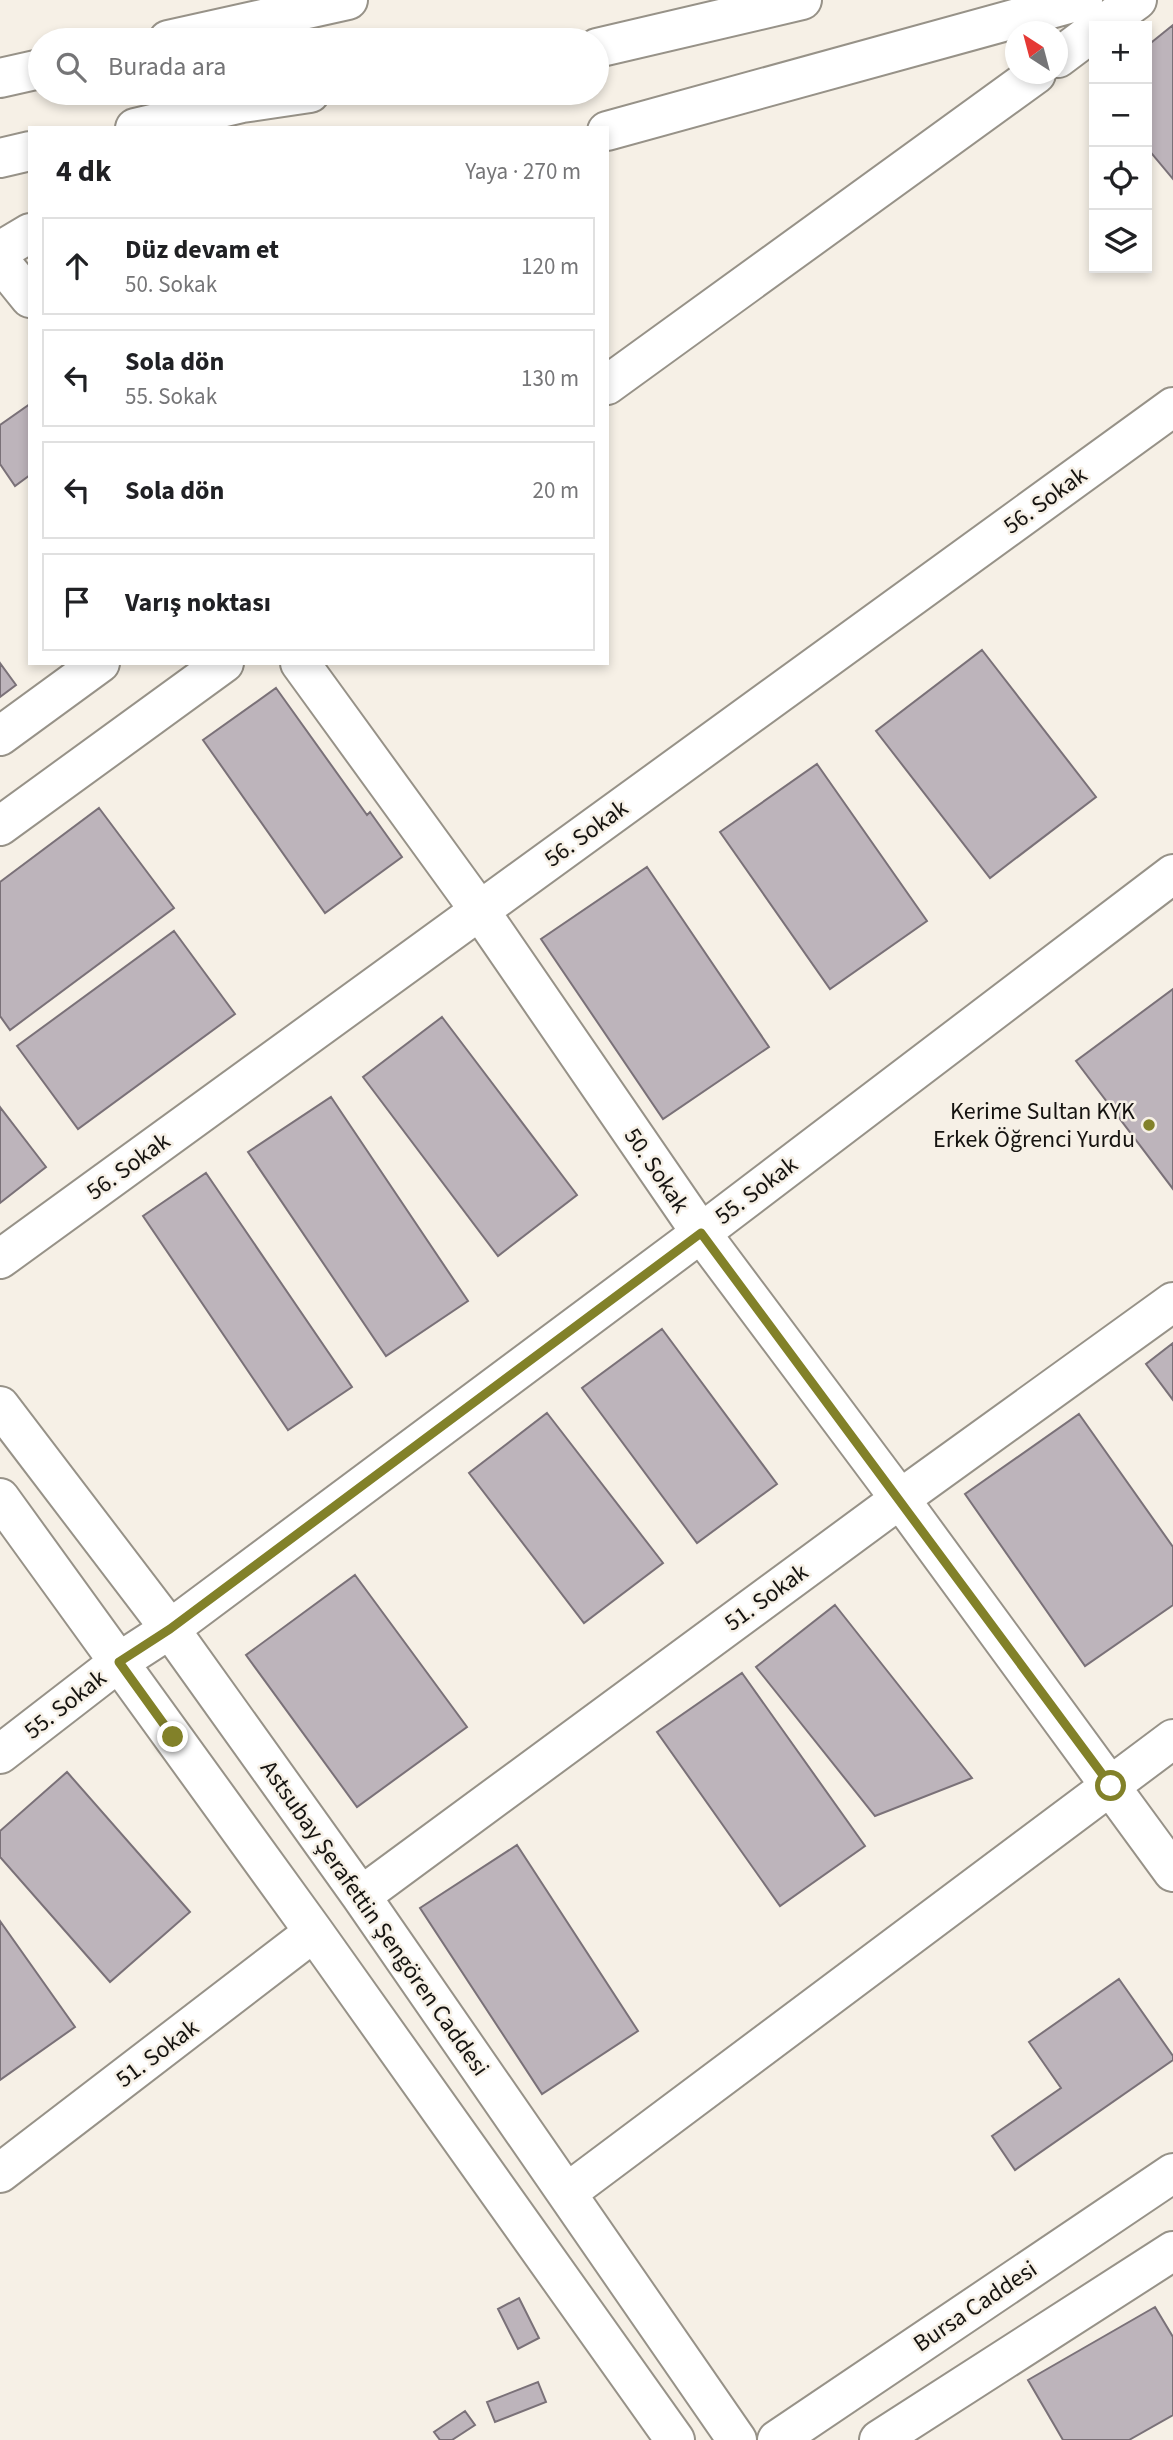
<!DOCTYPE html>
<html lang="tr">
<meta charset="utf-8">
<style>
:root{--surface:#fff;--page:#f2f2f2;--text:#202124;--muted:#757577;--line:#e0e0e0}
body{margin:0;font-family:"Source Sans 3",sans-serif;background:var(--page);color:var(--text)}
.controls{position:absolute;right:21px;top:21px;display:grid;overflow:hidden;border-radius:0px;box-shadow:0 4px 10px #0003}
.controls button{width:63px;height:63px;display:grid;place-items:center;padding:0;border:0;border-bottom:2px solid var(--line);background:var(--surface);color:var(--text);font:35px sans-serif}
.compass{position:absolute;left:1005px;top:21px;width:63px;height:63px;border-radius:50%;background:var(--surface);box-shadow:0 4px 10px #0003;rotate:324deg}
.stop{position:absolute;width:21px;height:21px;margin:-16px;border:5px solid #828129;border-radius:50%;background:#fff}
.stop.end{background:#828129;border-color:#fff;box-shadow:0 2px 7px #0008}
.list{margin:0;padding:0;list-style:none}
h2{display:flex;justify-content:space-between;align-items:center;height:91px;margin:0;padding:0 28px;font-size:30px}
h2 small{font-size:23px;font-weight:400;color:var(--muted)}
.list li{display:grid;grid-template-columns:46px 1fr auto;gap:21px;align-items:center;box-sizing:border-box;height:98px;margin:0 14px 14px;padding:0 14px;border:2px solid var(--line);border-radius:0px}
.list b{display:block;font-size:26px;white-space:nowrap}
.list p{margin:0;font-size:23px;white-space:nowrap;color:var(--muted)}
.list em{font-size:23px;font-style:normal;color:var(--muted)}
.icon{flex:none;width:38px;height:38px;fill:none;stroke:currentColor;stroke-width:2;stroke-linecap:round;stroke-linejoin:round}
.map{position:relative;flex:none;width:1173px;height:2440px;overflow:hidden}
.search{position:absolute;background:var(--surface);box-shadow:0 4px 10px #0003;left:28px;top:28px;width:581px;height:77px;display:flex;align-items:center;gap:18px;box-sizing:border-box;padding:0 24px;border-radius:38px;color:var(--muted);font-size:26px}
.panel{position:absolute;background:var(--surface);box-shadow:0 4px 10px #0003;left:28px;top:126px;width:581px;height:539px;border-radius:0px}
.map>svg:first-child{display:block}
.building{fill:#bdb4bb;stroke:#7a7178;stroke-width:2}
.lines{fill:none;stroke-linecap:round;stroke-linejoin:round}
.minor-casing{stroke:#979288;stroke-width:42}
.trunk-casing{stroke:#979288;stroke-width:42}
.minor{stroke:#fff;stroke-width:38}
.trunk{stroke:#fff;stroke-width:38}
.route{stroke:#828129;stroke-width:9}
.poi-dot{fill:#828129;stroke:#f6f0e6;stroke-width:2.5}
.labels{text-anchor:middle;stroke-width:5;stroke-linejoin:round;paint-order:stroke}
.street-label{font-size:24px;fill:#151310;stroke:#f6f0e6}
.poi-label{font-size:24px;fill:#151310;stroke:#f6f0e6;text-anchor:end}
</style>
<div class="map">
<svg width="1173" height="2440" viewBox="0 0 1173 2440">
<rect width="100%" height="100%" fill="#f6f0e6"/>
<path class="building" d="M1173,25V179L1147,148V46Z
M30,404V475L15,486L0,464V425Z
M982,650L1096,797L990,878L876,731Z
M0,663L16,685L0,697Z
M276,688L367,815L370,812L402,857L325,913L203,740Z
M817,764L927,921L830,989L720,832Z
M99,808L174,908L10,1030L0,1016V882Z
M647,867L769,1047L663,1119L541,939Z
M174,931L235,1014L78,1129L17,1046Z
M1173,989V1189L1076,1061Z
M442,1017L577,1195L498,1256L363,1077Z
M331,1097L468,1301L386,1356L248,1152Z
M0,1107L46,1167L0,1203Z
M206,1173L352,1387L288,1430L143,1216Z
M662,1329L777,1484L697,1543L582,1388Z
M1173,1343V1400L1146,1364Z
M547,1413L663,1563L584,1623L469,1473Z
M1079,1414L1173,1547V1605L1085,1666L965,1494Z
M355,1575L467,1727L357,1807L246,1655Z
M835,1605L972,1778L875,1816L756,1667Z
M742,1673L865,1846L780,1906L657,1732Z
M67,1772L190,1912L110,1982L0,1857V1831Z
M517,1845L638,2031L542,2094L420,1908Z
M0,1921L75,2027L0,2080Z
M1119,1979L1173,2056V2060L1015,2170L992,2136L1061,2088L1029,2042Z
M519,2298L539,2338L518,2349L498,2309Z
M1155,2307L1173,2337V2415L1129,2440H1063L1028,2380Z
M538,2382L546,2402L495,2422L487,2402Z
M465,2411L475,2425L452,2440H440L434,2432Z"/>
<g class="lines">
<defs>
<path id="minor" d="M1101,26L1137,0
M1058,58L1094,31
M607,131L1083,0
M0,251L30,233
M0,261L30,298
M607,385L1036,74
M300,663L480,911L701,1233L900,1499L1173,1872
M0,736L100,663
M0,826L224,663
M0,1259L1173,407
M0,1406L170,1629L361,1896L737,2440
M0,1498L314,1932L675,2440
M0,1754L119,1662L170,1629L701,1233L1173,874
M361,1896L900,1499L1173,1302
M0,2173L314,1932
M568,2192L1173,1739
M777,2440L1173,2173
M879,2440L1173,2251"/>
<path id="trunk" d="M168,40L348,0
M597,48L802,0
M0,78L40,69
M135,128L242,103L310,93
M0,158L30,151"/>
</defs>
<use href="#minor" class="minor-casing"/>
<use href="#trunk" class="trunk-casing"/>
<use href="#minor" class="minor"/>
<use href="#trunk" class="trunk"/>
</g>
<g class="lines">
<path class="route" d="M173,1737L119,1662L170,1629L701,1233L1111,1786"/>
</g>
<circle class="poi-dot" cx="1149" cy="1125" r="7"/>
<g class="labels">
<g class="street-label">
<text transform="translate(1045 500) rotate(-36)" y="8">56. Sokak</text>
<text transform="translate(586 833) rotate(-36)" y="8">56. Sokak</text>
<text transform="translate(128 1166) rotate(-36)" y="8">56. Sokak</text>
<text transform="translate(657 1170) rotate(56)" y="8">50. Sokak</text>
<text transform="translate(756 1190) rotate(-37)" y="8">55. Sokak</text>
<text transform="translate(766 1597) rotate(-36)" y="8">51. Sokak</text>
<text transform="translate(65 1704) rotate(-38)" y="8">55. Sokak</text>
<text transform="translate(375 1918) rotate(55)" y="8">Astsubay Şerafettin Şengören Caddesi</text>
<text transform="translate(157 2053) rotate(-37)" y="8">51. Sokak</text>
<text transform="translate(975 2306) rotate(-34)" y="8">Bursa Caddesi</text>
</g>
<g class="poi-label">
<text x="1135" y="1119">Kerime Sultan KYK<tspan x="1135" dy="28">Erkek Öğrenci Yurdu</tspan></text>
</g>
</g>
</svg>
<div class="controls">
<button>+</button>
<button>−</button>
<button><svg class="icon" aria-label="locate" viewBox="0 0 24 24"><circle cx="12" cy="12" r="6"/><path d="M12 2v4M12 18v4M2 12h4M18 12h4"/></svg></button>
<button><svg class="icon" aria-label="layers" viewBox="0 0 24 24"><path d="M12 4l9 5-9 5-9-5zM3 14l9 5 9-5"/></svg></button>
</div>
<svg class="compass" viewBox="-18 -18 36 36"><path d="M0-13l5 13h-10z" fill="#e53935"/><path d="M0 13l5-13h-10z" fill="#757577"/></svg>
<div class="stop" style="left:1111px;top:1786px"></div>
<div class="stop end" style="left:173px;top:1737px"></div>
<div class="search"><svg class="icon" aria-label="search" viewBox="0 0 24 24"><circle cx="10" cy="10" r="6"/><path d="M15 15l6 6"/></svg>Burada ara</div>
<section class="panel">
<h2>4 dk<small>Yaya · 270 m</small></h2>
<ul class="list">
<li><svg class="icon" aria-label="ahead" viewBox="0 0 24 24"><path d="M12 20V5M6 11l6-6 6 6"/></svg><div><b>Düz devam et</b><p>50. Sokak</p></div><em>120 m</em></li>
<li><svg class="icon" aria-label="left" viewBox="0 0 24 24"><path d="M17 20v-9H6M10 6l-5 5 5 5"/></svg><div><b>Sola dön</b><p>55. Sokak</p></div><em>130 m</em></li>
<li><svg class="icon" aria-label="left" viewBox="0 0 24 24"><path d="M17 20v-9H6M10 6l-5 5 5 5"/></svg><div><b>Sola dön</b></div><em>20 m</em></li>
<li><svg class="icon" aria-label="arrive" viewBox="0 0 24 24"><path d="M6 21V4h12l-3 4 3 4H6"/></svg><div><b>Varış noktası</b></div></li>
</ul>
</section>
</div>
